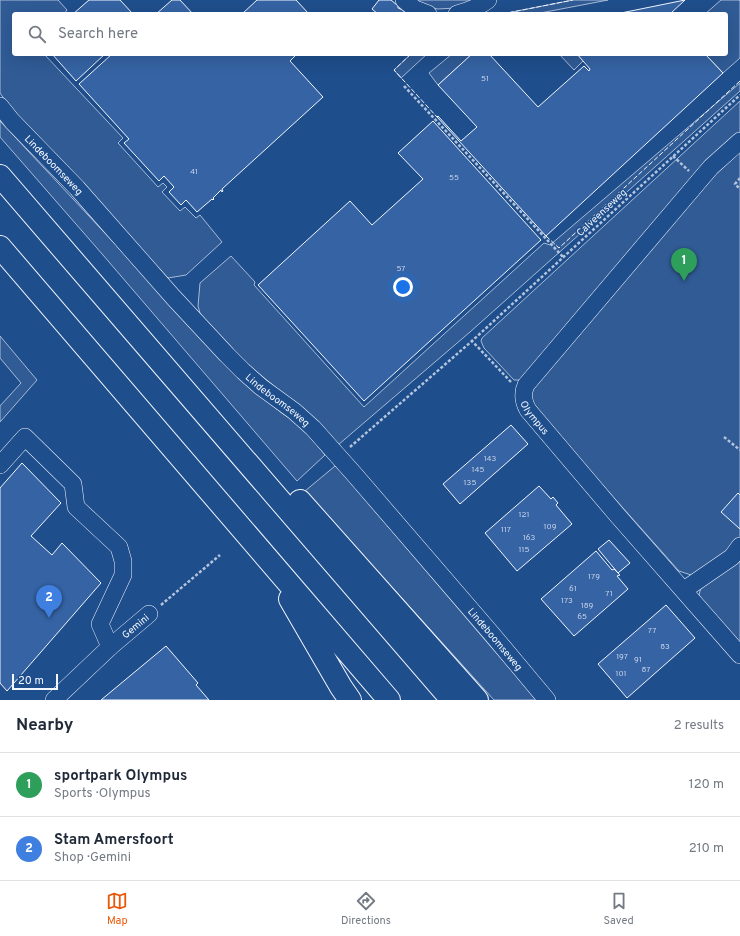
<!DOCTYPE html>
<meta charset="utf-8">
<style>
:root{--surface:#fff;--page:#f2f2f3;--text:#1f2937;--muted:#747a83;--line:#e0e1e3;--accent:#ea580c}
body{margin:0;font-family:Overpass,sans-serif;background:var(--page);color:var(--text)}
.scale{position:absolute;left:12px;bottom:10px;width:46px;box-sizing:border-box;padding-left:4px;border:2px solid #f2f6ff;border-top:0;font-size:11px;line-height:14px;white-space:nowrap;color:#f2f6ff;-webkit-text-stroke:3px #1f4e8c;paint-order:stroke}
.you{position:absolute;left:403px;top:287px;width:14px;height:14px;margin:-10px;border:3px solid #fff;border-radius:50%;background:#1a73e8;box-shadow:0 0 0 6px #1a73e833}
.badge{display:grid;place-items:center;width:26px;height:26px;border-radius:50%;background:var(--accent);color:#fff;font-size:13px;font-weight:700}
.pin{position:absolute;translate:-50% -33px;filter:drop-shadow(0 1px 2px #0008)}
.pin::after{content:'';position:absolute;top:21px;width:14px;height:12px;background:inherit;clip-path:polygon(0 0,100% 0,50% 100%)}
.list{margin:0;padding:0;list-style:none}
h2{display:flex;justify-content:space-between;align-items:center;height:52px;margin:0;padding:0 16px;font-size:17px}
h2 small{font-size:13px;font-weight:400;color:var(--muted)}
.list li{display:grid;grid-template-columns:26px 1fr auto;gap:12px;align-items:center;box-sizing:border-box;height:64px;padding:0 16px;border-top:1px solid var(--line)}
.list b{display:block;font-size:15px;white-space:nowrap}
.list p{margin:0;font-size:13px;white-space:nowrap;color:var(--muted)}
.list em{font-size:13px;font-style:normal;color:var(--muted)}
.icon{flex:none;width:22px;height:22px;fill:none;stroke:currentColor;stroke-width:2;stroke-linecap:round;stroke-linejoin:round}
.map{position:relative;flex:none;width:740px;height:700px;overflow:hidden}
.search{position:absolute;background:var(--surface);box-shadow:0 4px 16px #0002;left:12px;right:12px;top:12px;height:44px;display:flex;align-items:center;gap:10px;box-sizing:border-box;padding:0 14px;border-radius:4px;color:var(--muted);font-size:15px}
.sheet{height:180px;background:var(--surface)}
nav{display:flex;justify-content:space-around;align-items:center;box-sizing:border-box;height:56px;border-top:1px solid var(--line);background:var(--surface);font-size:11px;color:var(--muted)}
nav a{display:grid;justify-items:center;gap:2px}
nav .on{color:var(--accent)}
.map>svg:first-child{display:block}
.built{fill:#305b95;stroke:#a8bbd7}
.building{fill:#3563a3;stroke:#f2f6ff}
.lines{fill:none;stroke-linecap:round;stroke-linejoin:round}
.minor-casing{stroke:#f2f6ff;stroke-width:18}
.highway-casing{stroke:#f2f6ff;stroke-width:24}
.path{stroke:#b3c4dc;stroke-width:2.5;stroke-dasharray:3 2;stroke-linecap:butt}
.minor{stroke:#1f4e8c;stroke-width:17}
.highway{stroke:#1f4e8c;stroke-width:22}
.fence{stroke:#f2f6ff;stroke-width:1;stroke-dasharray:5 2;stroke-linecap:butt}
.labels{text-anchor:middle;stroke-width:3;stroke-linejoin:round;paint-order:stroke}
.number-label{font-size:8px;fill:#c3d1e8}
.street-label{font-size:10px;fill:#f2f6ff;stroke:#1f4e8c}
</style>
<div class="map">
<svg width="740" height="700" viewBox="0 0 740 700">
<rect width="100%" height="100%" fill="#1f4e8c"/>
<path class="built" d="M0,0H58L67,10L64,14H14V54H44L123,138L118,143L158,187L163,183L167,187L162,192L180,211L185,207L196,218L200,215L222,242L186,275L168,278L12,110L0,93Z
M413,0H477L456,8L438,9L427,7Z
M573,0H608L535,14H502Z
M721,0H739L740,1V58L723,73L705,54H726V14H705Z
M411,54H427L401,78L394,70Z
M452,54H472L438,85L429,73Z
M559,54H577L583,61L574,70Z
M740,83V91L470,332L338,445L290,399L252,368L232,349L202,317L200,313L198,306L200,283L231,256L255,282L254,285L364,407L544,243L550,245Z
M740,101V644L701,599L699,595L700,591L702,586L691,575L679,571L534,408L521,380H514L484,348L481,341L482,338Z
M0,121L249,387L283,414L294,421L305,431L314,441L325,455L297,481L103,255L0,137Z
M0,336L37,380L0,422V406L21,383L0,358Z
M335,466L345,476L485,640L537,700H494L305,491Z"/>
<path class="building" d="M89,0H120L133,14H73Z
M172,0H180L193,14H156Z
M257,0H296L309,14H242Z
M379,0H391L398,6V8L403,10L406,14H378L372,9Z
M685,0L670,14H616Z
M52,54H105L76,81Z
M112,54H297L290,61L323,97L222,189L223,191L222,192L221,190L213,198L214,199L213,200L212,199L197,212L186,200L181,205L169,192L174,187L164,176L159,181L124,143L129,139L79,84Z
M472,54H489L538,107L584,66L589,71L590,69L577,54H705L723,73L546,236L437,117L438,116L461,141L477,127L438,85Z
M433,121L541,240L364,401L258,285L350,201L372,225L423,179L398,153Z
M511,425L528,444L460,504L443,484Z
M22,463L61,503L31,536L52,555L62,543L101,583L7,691L0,683V488Z
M539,486L551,499L553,497L558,503L556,505L572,524L517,571L485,533Z
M738,493L740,495V529L721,512Z
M609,540L630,563L618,573L598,549Z
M596,551L612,570L614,569L620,575L617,576L628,589L574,636L541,599Z
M666,605L695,638L627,698L598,664Z
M166,646L198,683L196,685L209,700H101Z"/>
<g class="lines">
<defs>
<g id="minor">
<path d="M404,0L415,9L428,14"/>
<path d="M457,14C468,11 479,7 488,0"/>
<path id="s1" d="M0,106L12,121L77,188L173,297L227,355L243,371L261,387L294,411L313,428L354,474L491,633L547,700"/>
<path id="s2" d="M740,141L711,167L699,181L526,385C522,394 523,401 528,410L618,516L740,655"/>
<path d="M0,465L25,437L73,484L76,507L119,547L123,561V575L100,624L110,647"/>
<path d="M684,590L732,557L740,546"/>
<path id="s3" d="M54,700L110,647L149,614"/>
</g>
<path id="highway" d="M0,176L452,700
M0,247L389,700
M300,501L477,700
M290,599L341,687L350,700"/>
</defs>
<use href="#minor" class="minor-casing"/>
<use href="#highway" class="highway-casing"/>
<path class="path" d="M404,86L563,257
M673,156L689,171
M740,178L735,184L740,189
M511,382L472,341L740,95
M724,437L740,450
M350,447L472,341
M161,605L220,555"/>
<use href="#minor" class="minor"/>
<use href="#highway" class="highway"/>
<path class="fence" d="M502,14L573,0
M411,54L394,70L437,117
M546,236L559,248L740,81"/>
</g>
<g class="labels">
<g class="number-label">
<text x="485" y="81">51</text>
<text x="194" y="174">41</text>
<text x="454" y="180">55</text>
<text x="401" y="271">57</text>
<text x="490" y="461">143</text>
<text x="478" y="472">145</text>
<text x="470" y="485">135</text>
<text x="524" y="517">121</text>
<text x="550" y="529">109</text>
<text x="506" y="532">117</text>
<text x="529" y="540">163</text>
<text x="524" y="552">115</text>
<text x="594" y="579">179</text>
<text x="573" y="591">61</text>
<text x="609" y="596">71</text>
<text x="567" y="603">173</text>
<text x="587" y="608">189</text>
<text x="582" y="619">65</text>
<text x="652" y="633">77</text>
<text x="665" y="649">83</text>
<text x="622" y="659">197</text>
<text x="638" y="662">91</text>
<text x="646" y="672">87</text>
<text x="621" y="676">101</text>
</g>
<g class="street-label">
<text dy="4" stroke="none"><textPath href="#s1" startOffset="80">Lindeboomseweg</textPath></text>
<text transform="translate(601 212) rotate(-43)" y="4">Calveenseweg</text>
<text dy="4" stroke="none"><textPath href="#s1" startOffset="405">Lindeboomseweg</textPath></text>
<text dy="4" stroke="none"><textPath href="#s2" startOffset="361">Olympus</textPath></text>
<text dy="4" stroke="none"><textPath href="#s3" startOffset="110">Gemini</textPath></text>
<text dy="4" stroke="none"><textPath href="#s1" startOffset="729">Lindeboomseweg</textPath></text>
</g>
</g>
</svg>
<div class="scale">20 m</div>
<div class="you"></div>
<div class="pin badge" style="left:684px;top:281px;background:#2e9e5b">1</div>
<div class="pin badge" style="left:49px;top:618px;background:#3f7fe0">2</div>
<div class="search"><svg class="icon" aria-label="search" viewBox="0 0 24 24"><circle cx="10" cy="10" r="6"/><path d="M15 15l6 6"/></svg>Search here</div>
</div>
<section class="sheet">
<h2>Nearby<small>2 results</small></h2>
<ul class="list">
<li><span class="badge" style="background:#2e9e5b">1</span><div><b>sportpark Olympus</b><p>Sports · Olympus</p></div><em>120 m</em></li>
<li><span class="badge" style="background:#3f7fe0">2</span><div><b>Stam Amersfoort</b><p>Shop · Gemini</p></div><em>210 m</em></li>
</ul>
</section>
<nav>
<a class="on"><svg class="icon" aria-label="map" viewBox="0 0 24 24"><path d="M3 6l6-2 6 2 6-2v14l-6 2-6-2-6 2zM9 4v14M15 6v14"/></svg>Map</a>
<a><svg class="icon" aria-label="directions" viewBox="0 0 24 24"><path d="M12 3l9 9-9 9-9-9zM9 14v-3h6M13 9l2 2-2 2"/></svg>Directions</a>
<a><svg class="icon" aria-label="saved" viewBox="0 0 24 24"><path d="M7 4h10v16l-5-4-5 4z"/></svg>Saved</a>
</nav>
